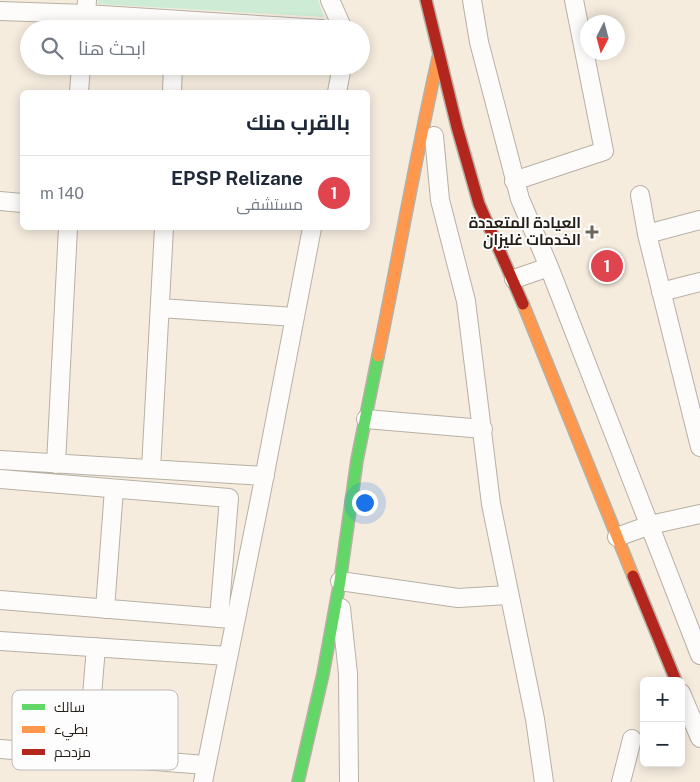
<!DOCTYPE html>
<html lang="ar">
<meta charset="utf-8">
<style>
:root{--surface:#fff;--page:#f6f6f7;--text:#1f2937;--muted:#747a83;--line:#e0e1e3;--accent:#ea580c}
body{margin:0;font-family:"Public Sans",Cairo,sans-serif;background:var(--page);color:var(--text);direction:rtl}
.controls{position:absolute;right:15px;bottom:15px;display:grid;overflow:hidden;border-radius:8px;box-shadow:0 2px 12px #0003}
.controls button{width:45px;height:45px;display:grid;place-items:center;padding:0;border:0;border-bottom:1px solid var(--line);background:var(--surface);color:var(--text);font:25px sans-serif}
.compass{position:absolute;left:580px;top:15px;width:45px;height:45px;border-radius:50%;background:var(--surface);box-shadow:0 2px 12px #0003;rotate:186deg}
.you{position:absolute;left:364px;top:502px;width:18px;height:18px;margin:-12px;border:4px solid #fff;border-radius:50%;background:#1a73e8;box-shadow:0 0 0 8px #1a73e833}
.badge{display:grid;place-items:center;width:32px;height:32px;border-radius:50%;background:var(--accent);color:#fff;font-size:16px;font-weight:700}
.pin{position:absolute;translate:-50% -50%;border:2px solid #fff;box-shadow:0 1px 5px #0006}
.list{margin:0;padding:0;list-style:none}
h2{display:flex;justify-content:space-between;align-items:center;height:65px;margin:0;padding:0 20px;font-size:21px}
h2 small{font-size:16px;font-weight:400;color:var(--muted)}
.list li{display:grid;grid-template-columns:32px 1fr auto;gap:15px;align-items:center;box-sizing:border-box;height:75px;padding:0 20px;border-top:1px solid var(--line)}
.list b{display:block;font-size:19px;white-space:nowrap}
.list p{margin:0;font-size:16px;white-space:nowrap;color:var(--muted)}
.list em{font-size:16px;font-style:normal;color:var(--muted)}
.icon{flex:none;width:28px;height:28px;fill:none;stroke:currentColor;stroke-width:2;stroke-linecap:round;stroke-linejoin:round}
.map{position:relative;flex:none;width:700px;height:782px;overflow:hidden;direction:ltr}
.search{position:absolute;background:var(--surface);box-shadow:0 2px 12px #0003;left:20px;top:20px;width:350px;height:55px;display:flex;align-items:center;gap:12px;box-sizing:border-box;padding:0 18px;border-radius:28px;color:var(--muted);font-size:19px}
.panel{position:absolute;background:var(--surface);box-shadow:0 2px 12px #0003;left:20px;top:90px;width:350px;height:140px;border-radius:8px;direction:rtl}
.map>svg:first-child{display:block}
.green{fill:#ceebd5}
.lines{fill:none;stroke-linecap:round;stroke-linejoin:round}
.street-casing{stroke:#b7b0a5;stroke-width:20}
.fast-casing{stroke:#b7b0a5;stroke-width:14}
.slow-casing{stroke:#b7b0a5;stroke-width:14}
.jam-casing{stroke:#b7b0a5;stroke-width:14}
.street{stroke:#fefcfa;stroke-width:18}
.fast{stroke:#63d668;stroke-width:11}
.slow{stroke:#ff974d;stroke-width:11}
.jam{stroke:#b3261e;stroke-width:11}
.poi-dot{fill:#6d665b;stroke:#fdfdfd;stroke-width:2}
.labels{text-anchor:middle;stroke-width:4;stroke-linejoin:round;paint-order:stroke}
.poi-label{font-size:15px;font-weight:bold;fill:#241e15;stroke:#fdfdfd;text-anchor:end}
.key{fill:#fdfdfd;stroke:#bcbab7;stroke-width:1}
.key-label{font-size:14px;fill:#241e15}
</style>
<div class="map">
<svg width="700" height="782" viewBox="0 0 700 782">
<rect width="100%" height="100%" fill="#f5ecde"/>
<path class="green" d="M98,0H318L324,17L98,4Z"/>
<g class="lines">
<defs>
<path id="street" d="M330,0L343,29
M472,0L479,42L520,199L549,267L700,655
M0,11L86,14L322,29
M85,29L87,0
M79,92L81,66
M172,92L173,66
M337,92L342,66
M434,136L440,200L466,301L491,504L535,719L544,782
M514,181L604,151L574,0
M640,195L647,234L700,447
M0,201L22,203
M647,234L700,220
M514,279L549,267
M661,292L700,282
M160,308L295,317
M366,419L483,429
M0,460L265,476
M56,464L68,228
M151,469L164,228
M0,479L229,498L219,618
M617,537L650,525L700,514
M340,581L458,598L508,595
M0,600L231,619
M341,608L348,674L349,782
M105,609L114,489
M0,641L228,656
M681,693L700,738
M0,749L206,765
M87,756L96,647
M203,782L261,494L312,228
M621,782L632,739"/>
<path id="fast" d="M298,782L323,674L340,581L357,460L378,356"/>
<path id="slow" d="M523,304L633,576
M378,356C399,255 416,154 439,54"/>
<path id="jam" d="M426,0L457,127L479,204L523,304
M633,576L676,681"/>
</defs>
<use href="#street" class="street-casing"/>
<use href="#fast" class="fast-casing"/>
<use href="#slow" class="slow-casing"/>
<use href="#jam" class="jam-casing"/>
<use href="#street" class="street"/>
<use href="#fast" class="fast"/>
<use href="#slow" class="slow"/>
<use href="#jam" class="jam"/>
</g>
<path class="poi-dot" d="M589.5 224.5h5v5h5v5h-5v5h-5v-5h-5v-5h5z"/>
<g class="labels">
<g class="poi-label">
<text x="581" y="228">العيادة المتعددة<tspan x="581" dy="17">الخدمات غليزان</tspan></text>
</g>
</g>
<rect x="12" y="690" width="166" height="80" rx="8" class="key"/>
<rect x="22" y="704" width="23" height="6" fill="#63d668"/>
<rect x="22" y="726" width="23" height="7" fill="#ff974d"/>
<rect x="22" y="749" width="23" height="6" fill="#b3261e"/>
<g class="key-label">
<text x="54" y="712">سالك</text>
<text x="54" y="734">بطيء</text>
<text x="54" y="757">مزدحم</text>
</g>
</svg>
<div class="controls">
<button>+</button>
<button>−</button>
</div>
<svg class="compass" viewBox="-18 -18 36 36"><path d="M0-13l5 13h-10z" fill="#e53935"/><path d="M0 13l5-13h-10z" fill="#747a83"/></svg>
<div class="you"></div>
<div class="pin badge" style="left:607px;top:266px;background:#e0444e">1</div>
<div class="search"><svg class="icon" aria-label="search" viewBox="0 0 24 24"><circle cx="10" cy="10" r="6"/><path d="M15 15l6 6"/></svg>ابحث هنا</div>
<section class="panel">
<h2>بالقرب منك<small></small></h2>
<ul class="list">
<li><span class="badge" style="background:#e0444e">1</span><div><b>EPSP Relizane</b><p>مستشفى</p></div><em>140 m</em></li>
</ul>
</section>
</div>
